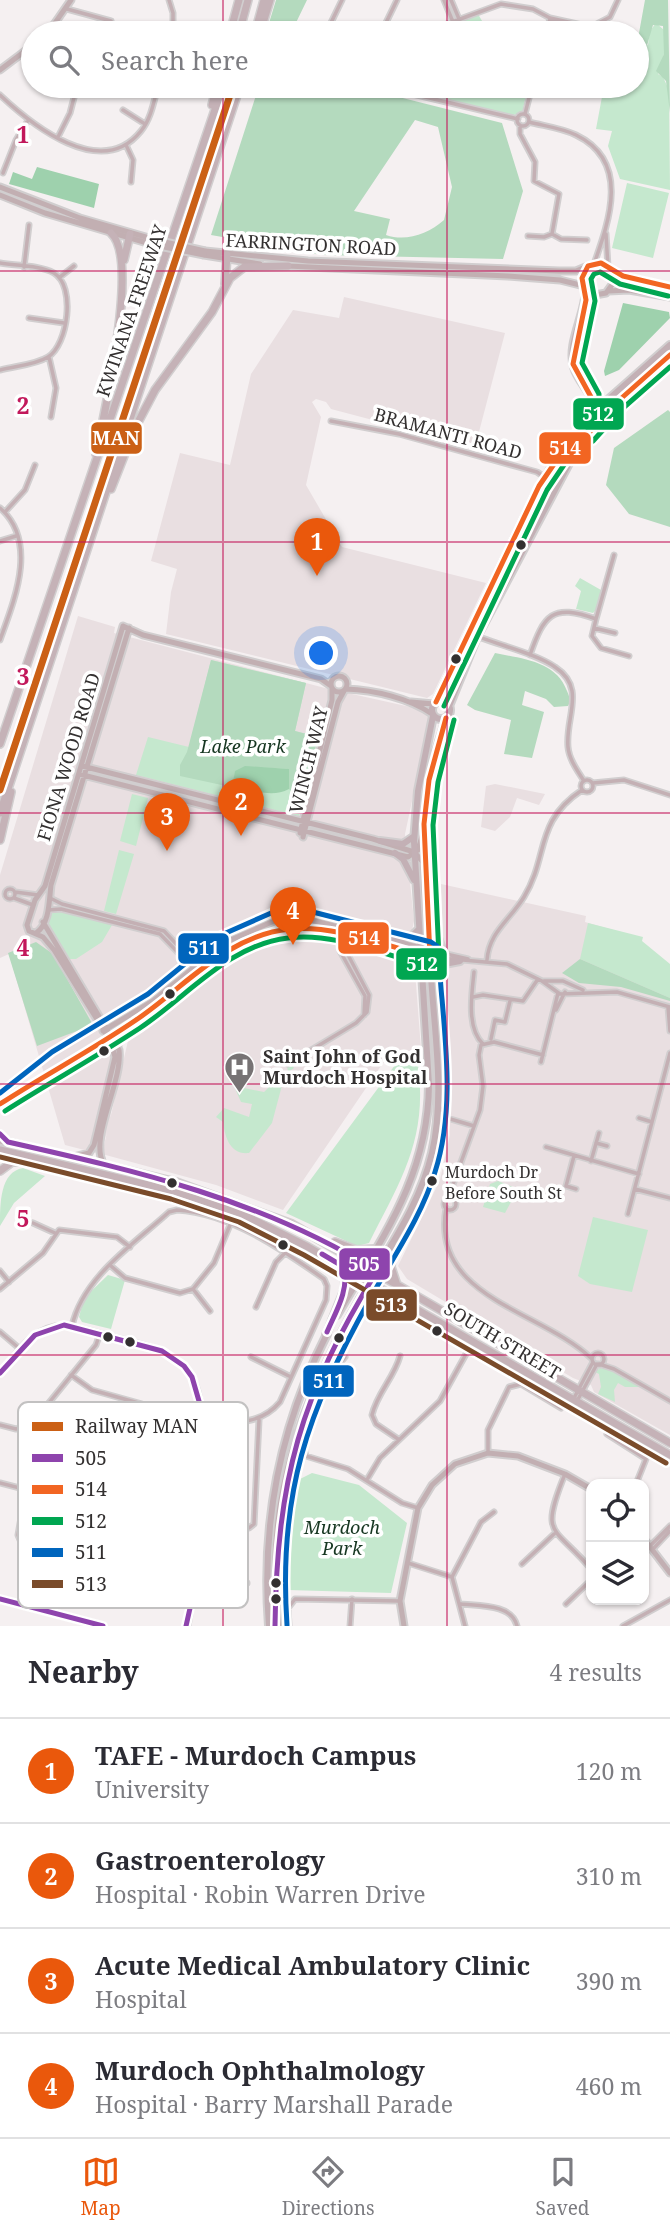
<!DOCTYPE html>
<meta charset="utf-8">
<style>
:root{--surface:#fff;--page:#f7f7f7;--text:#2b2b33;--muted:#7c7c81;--line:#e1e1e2;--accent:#ea580c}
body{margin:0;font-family:"Noto Serif",serif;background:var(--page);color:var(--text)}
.controls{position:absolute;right:21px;bottom:21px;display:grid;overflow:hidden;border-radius:14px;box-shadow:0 2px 5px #0004}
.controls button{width:63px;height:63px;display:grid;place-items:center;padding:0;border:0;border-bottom:2px solid var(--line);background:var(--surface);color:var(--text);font:35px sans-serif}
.you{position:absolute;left:322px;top:654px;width:24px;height:24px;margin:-18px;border:5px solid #fff;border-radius:50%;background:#1a73e8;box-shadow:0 0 0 10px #1a73e833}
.badge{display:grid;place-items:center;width:46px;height:46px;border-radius:50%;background:var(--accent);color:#fff;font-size:23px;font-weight:700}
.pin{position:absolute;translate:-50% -58px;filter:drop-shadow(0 2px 4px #0008)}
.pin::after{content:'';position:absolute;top:37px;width:24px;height:21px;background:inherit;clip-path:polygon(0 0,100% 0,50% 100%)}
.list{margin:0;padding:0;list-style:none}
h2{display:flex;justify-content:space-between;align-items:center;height:91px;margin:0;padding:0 28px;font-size:30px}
h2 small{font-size:23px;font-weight:400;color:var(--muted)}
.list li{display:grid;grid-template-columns:46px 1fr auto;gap:21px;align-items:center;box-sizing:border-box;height:105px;padding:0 28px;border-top:2px solid var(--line)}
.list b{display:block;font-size:26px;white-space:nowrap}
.list p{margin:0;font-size:23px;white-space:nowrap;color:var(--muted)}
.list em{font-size:23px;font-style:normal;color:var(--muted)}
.icon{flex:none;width:38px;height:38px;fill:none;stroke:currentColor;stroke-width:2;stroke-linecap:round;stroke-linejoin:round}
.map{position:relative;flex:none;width:670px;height:1626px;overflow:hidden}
.search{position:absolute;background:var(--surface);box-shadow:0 2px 5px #0004;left:21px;right:21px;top:21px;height:77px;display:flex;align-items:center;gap:18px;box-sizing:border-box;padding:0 24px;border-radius:38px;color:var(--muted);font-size:26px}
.sheet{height:511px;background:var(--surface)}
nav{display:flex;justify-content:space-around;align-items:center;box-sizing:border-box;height:98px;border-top:2px solid var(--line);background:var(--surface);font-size:19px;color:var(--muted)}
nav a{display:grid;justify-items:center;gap:4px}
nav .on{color:var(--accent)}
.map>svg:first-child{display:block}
.built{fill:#e9dfe1}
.green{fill:#c5e8ce}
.forest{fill:#b4dabe;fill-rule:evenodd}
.water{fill:#9ed1ad}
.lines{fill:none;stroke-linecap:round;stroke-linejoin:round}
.street-casing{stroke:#d1cecf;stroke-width:7}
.secondary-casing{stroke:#d1cecf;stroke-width:9}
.primary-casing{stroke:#d1cecf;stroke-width:10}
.highway-casing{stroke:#d1cecf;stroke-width:10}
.street{stroke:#c4b0b4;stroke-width:3.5}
.secondary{stroke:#c2afb2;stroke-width:5}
.primary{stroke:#c3b0b5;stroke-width:6}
.highway{stroke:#c5b2b7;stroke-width:7}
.secondary-bridge-casing{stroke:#d1cecf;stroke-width:9;stroke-linecap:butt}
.secondary-bridge{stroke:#c2afb2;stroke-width:5}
.bus-1-casing{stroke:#fff;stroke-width:10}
.bus-2-casing{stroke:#fff;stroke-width:10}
.bus-3-casing{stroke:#fff;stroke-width:10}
.bus-4-casing{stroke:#fff;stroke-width:10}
.bus-5-casing{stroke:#fff;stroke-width:10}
.bus-1{stroke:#8e44ad;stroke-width:5}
.bus-2{stroke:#f26522;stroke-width:5}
.bus-3{stroke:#00a651;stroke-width:5}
.bus-4{stroke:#0065bd;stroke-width:5}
.bus-5{stroke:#7a4b2a;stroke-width:5}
.rail-1-casing{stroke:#fff;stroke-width:12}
.rail-1{stroke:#cb6015;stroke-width:7}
.grid{fill:none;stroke:#c2185b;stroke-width:2;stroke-opacity:0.55}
.bus-dot{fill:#333030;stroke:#fff;stroke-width:2.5}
.labels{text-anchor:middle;stroke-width:7;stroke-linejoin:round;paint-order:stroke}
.bus-label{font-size:16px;fill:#333030;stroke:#fff;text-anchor:start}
.street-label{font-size:18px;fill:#333030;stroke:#fff}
.park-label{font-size:18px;font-style:italic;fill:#163621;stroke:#fff}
.poi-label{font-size:18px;font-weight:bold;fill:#333030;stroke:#fff;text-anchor:start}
.key{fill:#fff;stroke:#c2c1c1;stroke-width:2}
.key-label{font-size:19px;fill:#333030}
.grid-label{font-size:23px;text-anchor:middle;font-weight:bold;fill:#c2185b;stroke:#fff;stroke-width:7;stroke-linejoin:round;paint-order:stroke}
.line-badge{stroke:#fff;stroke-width:2.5}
.badge-label{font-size:19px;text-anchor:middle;font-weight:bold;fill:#fff}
</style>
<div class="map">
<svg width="670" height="1626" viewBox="0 0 670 1626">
<rect width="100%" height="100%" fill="#f5f0f1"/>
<path class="built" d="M344,297L505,333L475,447L331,409L326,402L316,399L312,402L321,417L306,485L342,547L486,583L433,694L427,698L166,634L171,592L177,569L151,561L180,453L230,465L251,374L293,310L339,318Z
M78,616L115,627L114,633L325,688L424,710L430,717L405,834L414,921L411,935L376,933L290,913L255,926L211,948L130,1015L112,1094L110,1123L100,1154L65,1145L9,954L0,958V875Z
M495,784L545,794L539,805L517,798L510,817L495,831L481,827L486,786Z
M441,884L586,916L585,922L641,938L640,941L670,967V1435L594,1392L591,1385L573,1378L407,1279L398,1266L440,1180L450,1135Z
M293,931L328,935L409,959L415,971L421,1049L383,1063L283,1210L216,1185L102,1154L130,1032L233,949L274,933Z"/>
<path class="green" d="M478,14L489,33H441L449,25Z
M656,23L664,30V54L658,74L663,77L669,90L670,190L620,179L608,146L612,131L596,129L604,86H637V44L641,47L648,45L650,31Z
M385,86H528L522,114L512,115Z
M627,183L669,193L653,258L612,248Z
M580,578L601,590L597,609L593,613L576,609L581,591L575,586Z
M211,660L306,683L295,731L318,737L310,770L303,769L298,786L304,792L299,816L136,775L148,737L189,747Z
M132,794L148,798L136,846L120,841Z
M119,850L134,854L116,914L104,911Z
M54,910L112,925L102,942L76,959H70L47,922Z
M588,923L643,937L642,941L670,964V998L580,959Z
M398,1061L418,1065C428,1139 401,1180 369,1243L357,1246L286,1213Z
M292,1065L294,1068L285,1074L272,1123L249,1153C230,1155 225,1137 223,1122L216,1117L224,1108L249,1117L252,1104L241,1102L234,1086L264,1092L269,1087L267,1078L288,1071L287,1067Z
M23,1168L45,1176L14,1203L0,1226C0,1203 0,1172 23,1168Z
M498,1181L518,1189L505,1213L483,1207L490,1184Z
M593,1217L648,1230L632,1292L590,1284L578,1276Z
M108,1275L125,1280L111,1329L82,1322L79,1317L84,1298Z
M600,1368L611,1370L641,1387H625L618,1383L614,1390L615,1402L598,1394L601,1387L599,1374L595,1372Z
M312,1473L359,1485L407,1523L391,1593L288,1590V1530L298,1480Z"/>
<path class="forest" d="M276,0H307L291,33H266Z
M645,0H668L670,113L666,81L656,71L664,54L663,26L653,25L646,49L637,44Z
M259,86H355L502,123L523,191L503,259L323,255L211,235ZM415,120L438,127L452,187L444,220C428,234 406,242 386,235L390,219L354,211Z
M668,410L670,412V527L629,514L606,485L614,448Z
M495,653C523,659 556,661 567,691C570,698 571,701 568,706L554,707L546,699L525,691L522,705L544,712L532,758L504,754L511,720L475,710L467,705Z
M211,660L306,683L295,731L318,737L310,770L303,769L298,786L299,799L289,789V769L253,767L231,787L180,776V765L187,752Z
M36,942L53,954L93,1025L37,1046L8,953Z
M580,959L670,998V1001L621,987L579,983L562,973Z"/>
<path class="water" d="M37,167L99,184L94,208L9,184L13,172L32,179Z
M623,303L669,312L670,318L619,370L605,376L604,371Z
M245,766L289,769V789C270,799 250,789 233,782L235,771Z"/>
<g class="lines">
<defs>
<path id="street" d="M169,0L173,13V33
M444,0L453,22
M451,0L459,19
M67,9L111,21
M598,25L600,33
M326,33L342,0
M381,33L397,0
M435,33L444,25L501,4L533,9L550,18L591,27L610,17L618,0
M546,33L550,19
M379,86L518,119
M0,95C32,125 101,181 141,131C151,119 154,101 158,86
M123,110L145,124
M525,114L532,86
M517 120a6 6 0 1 1 12 0a6 6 0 1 1-12 0Z
M529,122C544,126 562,128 576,135C630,161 610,219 594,264
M520,125V134L535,162L534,181L559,194L552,234L561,239L587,240
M58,137L70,113L77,86
M126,145L133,160L131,182
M3,173L16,140L27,122
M606,234L608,267
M528,236L544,237L552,234
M0,263C17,266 39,265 54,273C76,286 68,345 48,357C35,365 15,366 0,370
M24,267L29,225
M60,277L74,266
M29,318L64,323
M49,357L56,388L51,417
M331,421L399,434L537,472L555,484
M0,508C39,542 14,601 0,640
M5,512L25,490L35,465
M0,541L16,536
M596,619L614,555
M594,628L615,633
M469,633C494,644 535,653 555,667C587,688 565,717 568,747C569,759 577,770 584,781
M530,655C544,615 552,603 596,619L592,636L601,648L629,656
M581 786a6 6 0 1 1 12 0a6 6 0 1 1-12 0Z
M593,783L624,780L670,795
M5 894a5 5 0 1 1 10 0a5 5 0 1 1-10 0Z
M15,892L38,895
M14,898L33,905
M50,898L62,904L164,931L196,965
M48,910L61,909L160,934L193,968
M344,929L340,951L365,996L364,1015
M429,950L468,959
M430,957L507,964L542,981L560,994L617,992L670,1007
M487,960C489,932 510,920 524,897C549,856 534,822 582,790
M474,972C472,993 466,1028 483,1044
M544,981H563L583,990
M473,997L483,995L523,1001L538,979
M668,1007L670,1031
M556,1010L565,992
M491,1039L495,1020L505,1022L510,1001
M541,1062L558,993
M288,1064L356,1023L367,1012L369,995L346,951L350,931
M438,1105L447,1118L474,1126
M639,1118L652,1122
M596,1143L607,1146
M546,1147L639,1174
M574,1156L566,1186L576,1189
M591,1161L599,1133
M635,1189L670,1198
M448,1198L480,1110L483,1086L479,1055L481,1045L494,1042L543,1055
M444 1204a6 6 0 1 1 12 0a6 6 0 1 1-12 0Z
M446,1208C430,1298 541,1310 592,1359
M628,1214L670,1053
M33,1223L55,1233
M111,1266L125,1278L180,1293L193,1289L214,1263L230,1225
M0,1271L9,1282
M0,1289L43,1253L59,1230L117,1237L130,1247
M193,1289L210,1311
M256,1307L276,1262L286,1252
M72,1326C83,1277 134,1244 169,1212L177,1210C230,1213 283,1250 324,1279L327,1286L326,1300L280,1402C259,1427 231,1422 201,1421
M0,1332L20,1349
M592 1359a6 6 0 1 1 12 0a6 6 0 1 1-12 0Z
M251,1357L291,1377
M345,1357C330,1374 297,1435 306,1456L348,1469L402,1503L418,1508
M599,1364L614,1369L670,1401
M0,1373C19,1350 33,1326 64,1325C82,1328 100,1333 118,1338C162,1349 196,1356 201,1408L195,1586L188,1626
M71,1375L92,1390L142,1404
M573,1400L593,1362
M576,1403L597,1364
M0,1425L16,1429L30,1426L96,1345L100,1333
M607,1434L646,1459L636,1484
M398,1439L376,1424L372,1415C377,1393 394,1378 400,1356
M488,1453V1430L509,1387L521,1384L561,1408
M565,1474C539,1538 554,1525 591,1569
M368,1478L380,1458L440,1401L466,1354
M0,1483L140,1519L137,1567L132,1572L126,1571L21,1542L18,1535L26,1489
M60,1497L68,1465L84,1447L172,1469L199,1470
M197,1526L249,1528L254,1524L259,1420
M650,1546L670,1526
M653,1549L670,1531
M408,1563L452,1577L465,1626
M522,1564L554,1534
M452,1577L481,1522L494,1512
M195,1586L247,1583
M461,1604C479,1606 512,1604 517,1626
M566,1604L591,1580
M289,1626L288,1608L295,1599L400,1601
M350,1626L352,1599
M623,1626L670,1600"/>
<path id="secondary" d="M48,33L71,0
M0,70L33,45
M0,187L80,218L156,240
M0,195L45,213L154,245
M205,251L308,261L559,271H576L588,266
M204,255L260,264
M287,266L508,276L560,280L584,286
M612,271L614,282L606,293L595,295L584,286L585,270L598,263L623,276L670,287
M608,291L629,290L670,297
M331 684a8 8 0 1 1 16 0a8 8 0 1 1-16 0Z
M346,689C374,690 409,698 432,714
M411,702L434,704
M82,766L373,839L414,852L423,862
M79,774L408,857L418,850L422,836
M300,833L332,700V688
M303,837L338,702L344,691
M43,922L119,1050C123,1083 88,1138 104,1165
M36,933C50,924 49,900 51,885L129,628
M103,1031L153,1001L224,943L281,918L299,917L429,950
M107,1037L150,1010L225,950L265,933L310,930L430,957
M77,1156L89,1153L94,1145L115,1057L111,1042L54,950L43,937L29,931L27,925L35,900L45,886L123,626L143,635L321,679L331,686
M644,1539L670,1573
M0,1599L103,1626
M275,1626V1615
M404,1626L400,1601L418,1508L432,1485L455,1464L488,1453L518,1456L565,1474L591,1489"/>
<path id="primary" d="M586,289C586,314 567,343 574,367C577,378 586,387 591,397L588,416
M432 710a9 9 0 1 1 18 0a9 9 0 1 1-18 0Z
M436,702L535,495L559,454L592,414L670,345
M449,706L477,637L574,454L609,410L670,355
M380,841L403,844L413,837
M395,853L403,859L414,880
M430,915L443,952
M387,940L410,938L419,929
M407,952L419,977
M431,973L439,965L460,961
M337,1315C382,1238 428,1177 429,1085L414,842L418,791L433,716
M269,1626C261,1523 280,1426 327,1334
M278,1626C264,1498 302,1399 365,1290C390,1246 420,1204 432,1153C444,1100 436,1044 432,990C427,922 418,852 428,784C432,761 440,740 446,718"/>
<path id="highway" d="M230,33L239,0
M239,33L248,0
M255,33L264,0
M260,33L270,0
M212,105L217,86
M124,260L130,234
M225,284L227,255
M96,454C104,416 140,259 111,233
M111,489L135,428L155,390L212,312L230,278L244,267L288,266
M0,744L223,86
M0,813L240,86
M0,840L11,792
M0,1140L176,1182L292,1224L670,1443
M0,1150L173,1191L242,1214L308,1247L670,1455
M0,1171L12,1162H35
M335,1242L356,1250L375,1249
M392,1245L391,1267L396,1282
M360,1299L374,1296L394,1301
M326,1335L345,1288L344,1267"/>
</defs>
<use href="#street" class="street-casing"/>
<use href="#secondary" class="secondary-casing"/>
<use href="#primary" class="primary-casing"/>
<use href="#highway" class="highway-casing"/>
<use href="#street" class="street"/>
<use href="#secondary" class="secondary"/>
<use href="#primary" class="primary"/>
<use href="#highway" class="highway"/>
<defs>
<path id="secondary-bridge" d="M156,240L205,251
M154,245L204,255"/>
</defs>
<use href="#secondary-bridge" class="secondary-bridge-casing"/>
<use href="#secondary-bridge" class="secondary-bridge"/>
<defs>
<path id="bus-1" d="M0,1134L8,1142C137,1171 263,1200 377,1271C300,1396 277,1479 275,1626
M322,1254L344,1267C349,1291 336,1311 327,1332
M0,1373L35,1335L64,1325L162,1351L184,1366L192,1377L201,1408L195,1586L186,1626
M0,1599L103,1626"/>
<path id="bus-2" d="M587,435L616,403L670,355
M436,702L539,486L591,410V397L573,364L586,300L582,278L588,266L601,263L623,276L670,287
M0,1104C45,1075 92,1050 136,1020C185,987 227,935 290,929C337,925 385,946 430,957L424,824L429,780L446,718"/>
<path id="bus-3" d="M593,441L622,409L670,367
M444,706L547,490L599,413V394L582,363L595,301L591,279L594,274L600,272L620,284L668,296
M5,1111C49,1083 96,1057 140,1028C188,996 228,945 288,938C335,932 383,955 428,966L436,963L439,957L433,825L438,782L454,720"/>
<path id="bus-4" d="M0,1093L52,1052L148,994L219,936L278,910L301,909L431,942L437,946C440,963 440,981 442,999C447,1056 453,1116 435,1172C421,1218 393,1257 370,1299C307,1412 278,1494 287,1625"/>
<path id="bus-5" d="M0,1157L171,1199L239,1222L304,1255L666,1463"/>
</defs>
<use href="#bus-1" class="bus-1-casing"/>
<use href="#bus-2" class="bus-2-casing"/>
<use href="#bus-3" class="bus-3-casing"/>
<use href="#bus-4" class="bus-4-casing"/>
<use href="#bus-5" class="bus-5-casing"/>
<use href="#bus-1" class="bus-1"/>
<use href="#bus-2" class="bus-2"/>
<use href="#bus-3" class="bus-3"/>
<use href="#bus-4" class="bus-4"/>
<use href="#bus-5" class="bus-5"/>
<defs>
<path id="rail-1" d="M0,790L233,86"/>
</defs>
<use href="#rail-1" class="rail-1-casing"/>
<use href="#rail-1" class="rail-1"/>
</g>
<path class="grid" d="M223,0V33M447,0V33M223,86V1626M447,86V1626M0,271H670M0,542H670M0,813H670M0,1084H670M0,1355H670"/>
<defs>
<symbol id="hospital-pin" viewBox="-11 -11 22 30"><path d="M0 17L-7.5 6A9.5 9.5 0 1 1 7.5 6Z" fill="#777374" stroke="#fff"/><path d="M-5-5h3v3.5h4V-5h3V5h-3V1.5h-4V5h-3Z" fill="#fff"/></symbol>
</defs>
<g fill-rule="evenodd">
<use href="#hospital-pin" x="222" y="1050" width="35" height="47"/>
</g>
<g class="bus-dot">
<circle cx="521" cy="545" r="6"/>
<circle cx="456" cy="659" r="6"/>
<circle cx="170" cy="994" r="6"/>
<circle cx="104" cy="1051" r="6"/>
<circle cx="432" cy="1181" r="6"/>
<circle cx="172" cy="1183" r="6"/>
<circle cx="283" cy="1245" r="6"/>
<circle cx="437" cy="1331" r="6"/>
<circle cx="108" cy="1337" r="6"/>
<circle cx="339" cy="1338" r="6"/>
<circle cx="130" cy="1342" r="6"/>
<circle cx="276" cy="1583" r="6"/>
<circle cx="276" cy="1599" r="6"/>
</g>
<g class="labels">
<g class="bus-label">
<text x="445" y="1178">Murdoch Dr<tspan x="445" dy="21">Before South St</tspan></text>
</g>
<g class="street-label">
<text transform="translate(311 245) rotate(3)" y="6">FARRINGTON ROAD</text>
<text transform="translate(132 311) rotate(-71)" y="6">KWINANA FREEWAY</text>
<text transform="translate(448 434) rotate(15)" y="6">BRAMANTI ROAD</text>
<text transform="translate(69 757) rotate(-73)" y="6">FIONA WOOD ROAD</text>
<text transform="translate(309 760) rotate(-76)" y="6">WINCH WAY</text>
<text transform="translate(502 1341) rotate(31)" y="6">SOUTH STREET</text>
</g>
<g class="park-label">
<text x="243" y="753">Lake Park</text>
<text x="342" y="1534">Murdoch<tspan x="342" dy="21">Park</tspan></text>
</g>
<g class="poi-label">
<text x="263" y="1063">Saint John of God<tspan x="263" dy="21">Murdoch Hospital</tspan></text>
</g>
</g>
<rect x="18" y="1402" width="230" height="206" rx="10" class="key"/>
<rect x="32" y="1422" width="31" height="9" fill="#cb6015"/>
<rect x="32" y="1454" width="31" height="8" fill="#8e44ad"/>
<rect x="32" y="1485" width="31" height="9" fill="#f26522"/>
<rect x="32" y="1517" width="31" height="8" fill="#00a651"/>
<rect x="32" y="1548" width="31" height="9" fill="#0065bd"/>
<rect x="32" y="1580" width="31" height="8" fill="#7a4b2a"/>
<g class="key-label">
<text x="75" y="1433">Railway MAN</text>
<text x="75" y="1465">505</text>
<text x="75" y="1496">514</text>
<text x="75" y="1528">512</text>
<text x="75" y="1559">511</text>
<text x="75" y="1591">513</text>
</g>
<g class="grid-label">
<text x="23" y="143">1</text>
<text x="23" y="414">2</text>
<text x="23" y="685">3</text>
<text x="23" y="956">4</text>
<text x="23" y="1227">5</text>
</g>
<g class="line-badge">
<rect x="572" y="397" width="53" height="34" rx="7" fill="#00a651"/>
<rect x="90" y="421" width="53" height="34" rx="7" fill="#cb6015"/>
<rect x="538" y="431" width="54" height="34" rx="7" fill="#f26522"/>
<rect x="337" y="921" width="53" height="34" rx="7" fill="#f26522"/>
<rect x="177" y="932" width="53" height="33" rx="7" fill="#0065bd"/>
<rect x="395" y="947" width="53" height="34" rx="7" fill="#00a651"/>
<rect x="338" y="1247" width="53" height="34" rx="7" fill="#8e44ad"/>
<rect x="365" y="1288" width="53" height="34" rx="7" fill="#7a4b2a"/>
<rect x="302" y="1364" width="53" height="34" rx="7" fill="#0065bd"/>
</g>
<g class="badge-label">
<text x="598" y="421">512</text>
<text x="116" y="445">MAN</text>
<text x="565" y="455">514</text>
<text x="364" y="945">514</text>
<text x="204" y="955">511</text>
<text x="422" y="971">512</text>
<text x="364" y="1271">505</text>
<text x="391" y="1312">513</text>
<text x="329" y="1388">511</text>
</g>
</svg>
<div class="controls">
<button><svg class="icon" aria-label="locate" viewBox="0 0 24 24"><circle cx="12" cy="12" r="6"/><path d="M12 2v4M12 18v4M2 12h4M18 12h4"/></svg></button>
<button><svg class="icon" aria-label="layers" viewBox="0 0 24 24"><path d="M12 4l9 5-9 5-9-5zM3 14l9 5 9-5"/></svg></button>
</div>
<div class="you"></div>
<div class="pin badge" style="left:317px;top:576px">1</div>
<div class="pin badge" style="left:241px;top:836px">2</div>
<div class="pin badge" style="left:167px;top:851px">3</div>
<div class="pin badge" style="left:293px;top:945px">4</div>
<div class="search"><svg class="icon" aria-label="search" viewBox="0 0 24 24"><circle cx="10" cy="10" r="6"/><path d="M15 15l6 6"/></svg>Search here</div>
</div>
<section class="sheet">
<h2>Nearby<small>4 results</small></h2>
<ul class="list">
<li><span class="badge">1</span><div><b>TAFE - Murdoch Campus</b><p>University</p></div><em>120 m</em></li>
<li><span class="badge">2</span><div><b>Gastroenterology</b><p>Hospital · Robin Warren Drive</p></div><em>310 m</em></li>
<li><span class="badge">3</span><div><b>Acute Medical Ambulatory Clinic</b><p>Hospital</p></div><em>390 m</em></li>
<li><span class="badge">4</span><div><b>Murdoch Ophthalmology</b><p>Hospital · Barry Marshall Parade</p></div><em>460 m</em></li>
</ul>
</section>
<nav>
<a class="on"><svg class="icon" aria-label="map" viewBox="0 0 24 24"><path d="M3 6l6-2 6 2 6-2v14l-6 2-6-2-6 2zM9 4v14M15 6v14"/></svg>Map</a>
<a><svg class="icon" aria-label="directions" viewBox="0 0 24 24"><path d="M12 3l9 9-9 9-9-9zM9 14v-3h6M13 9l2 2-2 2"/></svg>Directions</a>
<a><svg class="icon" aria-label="saved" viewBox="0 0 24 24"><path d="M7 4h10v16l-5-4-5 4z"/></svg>Saved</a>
</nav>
